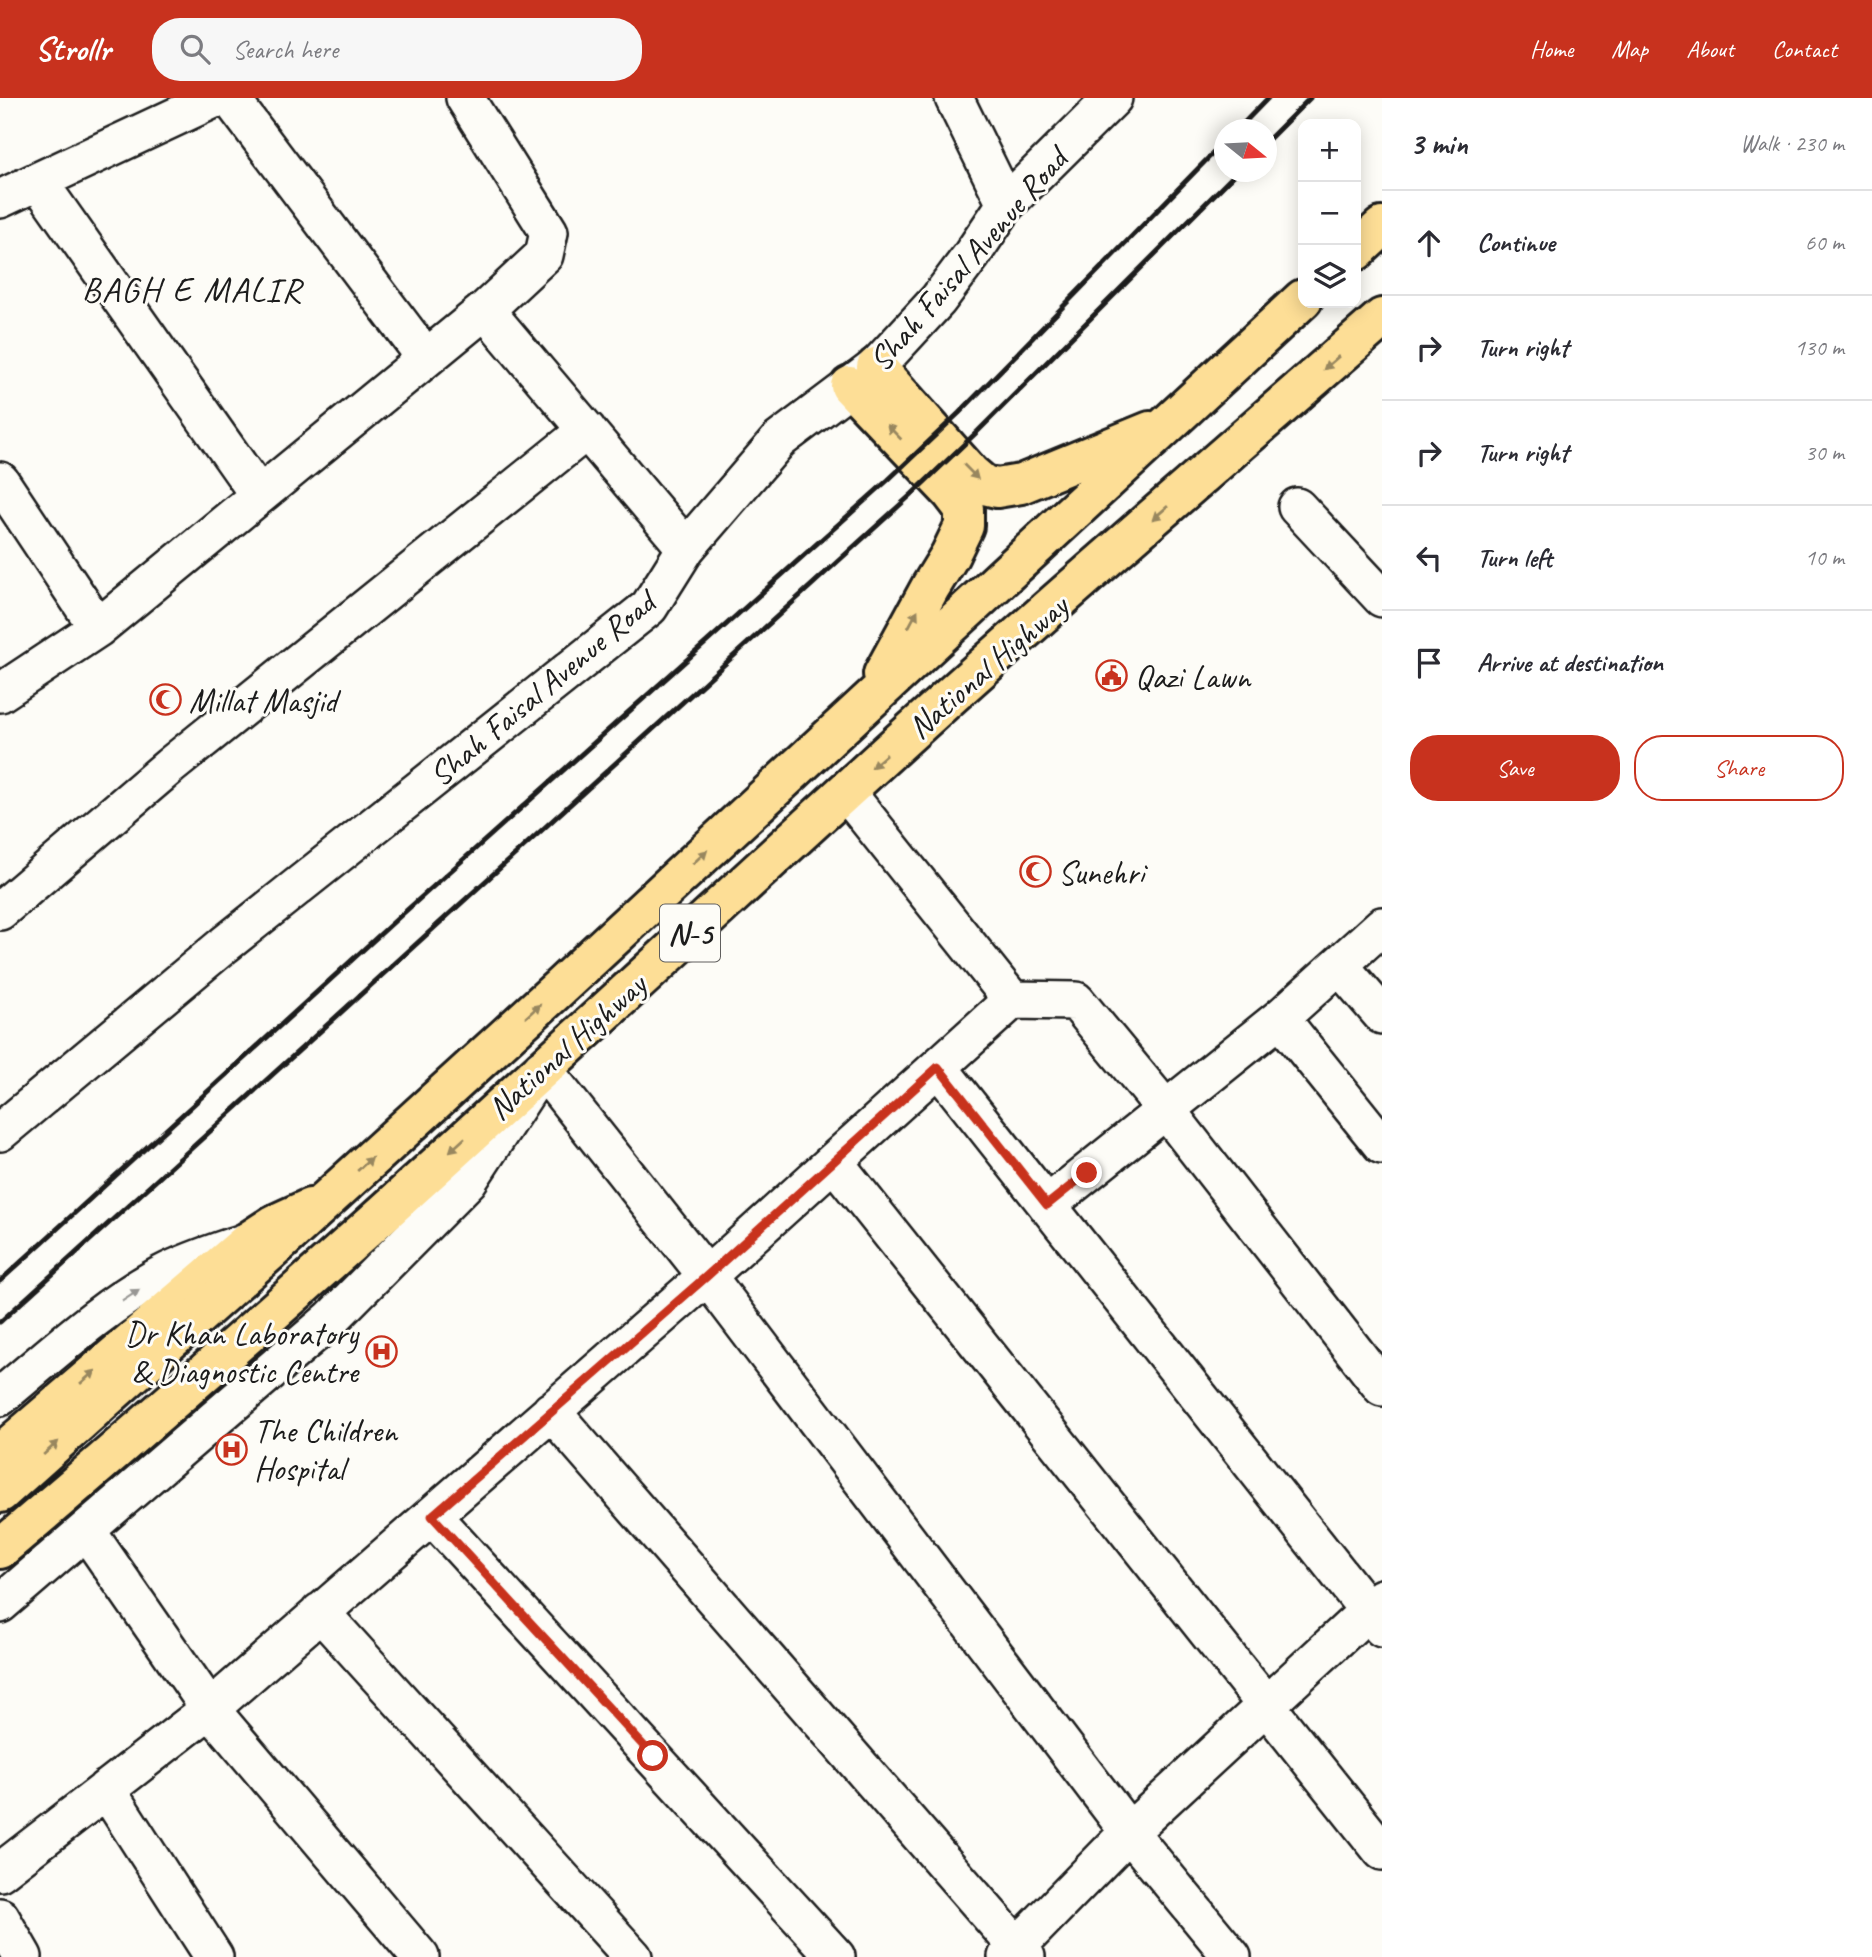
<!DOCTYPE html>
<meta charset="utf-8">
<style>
:root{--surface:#fff;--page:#f7f7f7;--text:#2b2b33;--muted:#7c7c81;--line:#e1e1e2;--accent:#c8321e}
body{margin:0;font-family:Caveat,sans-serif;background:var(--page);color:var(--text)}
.controls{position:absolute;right:21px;top:21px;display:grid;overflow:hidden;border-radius:14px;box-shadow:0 4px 18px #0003}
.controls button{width:63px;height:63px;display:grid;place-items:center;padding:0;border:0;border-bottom:2px solid var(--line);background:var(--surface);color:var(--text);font:35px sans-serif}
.compass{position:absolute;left:1214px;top:21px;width:63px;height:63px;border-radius:50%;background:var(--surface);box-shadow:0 4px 18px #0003;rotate:108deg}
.stop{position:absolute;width:21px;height:21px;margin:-16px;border:5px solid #c8321e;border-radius:50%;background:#fff}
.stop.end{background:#c8321e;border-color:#fff;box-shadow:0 2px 7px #0008}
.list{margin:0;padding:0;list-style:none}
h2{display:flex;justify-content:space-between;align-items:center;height:91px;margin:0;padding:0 28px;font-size:30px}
h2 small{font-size:23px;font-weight:400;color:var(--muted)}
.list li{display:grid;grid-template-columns:46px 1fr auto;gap:21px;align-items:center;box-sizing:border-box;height:105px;padding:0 28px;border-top:2px solid var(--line)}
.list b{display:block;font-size:26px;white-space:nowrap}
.list em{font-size:23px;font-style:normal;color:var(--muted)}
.actions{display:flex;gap:14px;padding:21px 28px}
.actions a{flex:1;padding:16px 0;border:2px solid var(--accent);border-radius:28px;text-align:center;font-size:24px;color:var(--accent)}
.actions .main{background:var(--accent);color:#fff}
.icon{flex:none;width:38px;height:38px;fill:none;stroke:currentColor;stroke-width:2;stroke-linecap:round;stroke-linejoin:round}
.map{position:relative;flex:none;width:1382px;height:1859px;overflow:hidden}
header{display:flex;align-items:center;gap:42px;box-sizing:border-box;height:98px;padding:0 35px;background:var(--accent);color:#fff}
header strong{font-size:33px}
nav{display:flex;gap:38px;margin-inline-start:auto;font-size:24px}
.search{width:490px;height:63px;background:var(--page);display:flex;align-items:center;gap:18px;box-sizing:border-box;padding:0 24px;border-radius:28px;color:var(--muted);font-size:26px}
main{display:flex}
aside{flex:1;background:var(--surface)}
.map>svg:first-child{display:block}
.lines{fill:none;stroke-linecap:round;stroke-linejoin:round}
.minor-casing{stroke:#1c1c1c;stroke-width:42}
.major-casing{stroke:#1c1c1c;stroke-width:44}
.highway-casing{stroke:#1c1c1c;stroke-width:44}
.minor{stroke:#fdfcf7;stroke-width:37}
.major{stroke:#fdde96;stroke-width:38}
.highway{stroke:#fdde96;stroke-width:38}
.rail{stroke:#1c1c1c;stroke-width:5}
.oneway{fill:#98875f}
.oneway2{fill:#989794}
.route{stroke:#c8321e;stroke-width:9}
.labels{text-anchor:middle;stroke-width:6;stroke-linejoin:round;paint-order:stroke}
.shield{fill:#fdfcf7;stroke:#605f5e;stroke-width:2}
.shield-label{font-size:32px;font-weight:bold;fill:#1c1c1c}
.street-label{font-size:33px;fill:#1c1c1c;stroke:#fdfcf7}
.poi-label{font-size:33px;fill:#1c1c1c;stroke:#fdfcf7;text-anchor:start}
.neighbourhood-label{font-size:35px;letter-spacing:2px;fill:#1c1c1c;stroke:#fdfcf7}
</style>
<header>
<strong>Strollr</strong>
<div class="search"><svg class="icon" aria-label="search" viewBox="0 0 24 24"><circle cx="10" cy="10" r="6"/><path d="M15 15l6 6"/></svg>Search here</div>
<nav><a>Home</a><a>Map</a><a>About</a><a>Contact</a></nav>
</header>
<main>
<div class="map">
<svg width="1382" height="1859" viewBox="0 0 1382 1859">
<rect width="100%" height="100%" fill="#fdfcf7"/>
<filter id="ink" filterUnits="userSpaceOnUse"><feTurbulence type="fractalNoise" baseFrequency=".0143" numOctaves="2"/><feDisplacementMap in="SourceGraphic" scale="14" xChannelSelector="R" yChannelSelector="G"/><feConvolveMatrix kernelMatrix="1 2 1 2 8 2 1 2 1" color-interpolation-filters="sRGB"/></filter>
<g filter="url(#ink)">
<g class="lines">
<defs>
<path id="minor" d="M230,0L426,260
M954,0L1006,106
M38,83L259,397
M0,101L216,0
M485,212L686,450
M0,383L98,530
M1297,409L1382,500
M0,595L98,530L485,212L544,157L549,134L465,0
M846,694L1012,902
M0,813L170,668L587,332
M1339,867L1382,917
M1280,920L1382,1047
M938,969L1382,1530
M0,1034L224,847L649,509L686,450L779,342L876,269L938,202L971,158L1006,106L1113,0
M834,1064L1382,1753
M1047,1107L1280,920L1382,828
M0,1299C52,1256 103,1208 163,1176C190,1162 220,1153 249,1143
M551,1313L1026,1859
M432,1418L836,1859
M86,1432L210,1611L420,1859
M0,1506L331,1221L468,1083L542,970L707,1178L1129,1734L1232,1859
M320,1514L633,1859
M106,1691L214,1859
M0,1774L210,1611L707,1178L1012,902L1076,903L1166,1012L1382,1289
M0,1819L23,1859
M1007,1859L1129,1734L1382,1500"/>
<path id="major" d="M0,1356L249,1143L275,1126L310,1110"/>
<path id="highway" d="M1356,153L1382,129
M876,269L971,376L984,387L997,390L1021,386L1150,333
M850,288L951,394L964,411V428L950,457L931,488L883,576
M0,1395L275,1149L559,890L1303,201
M0,1451C294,1203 575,941 859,681C1030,524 1208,373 1382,220"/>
</defs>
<use href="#minor" class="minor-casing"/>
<use href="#major" class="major-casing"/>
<use href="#highway" class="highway-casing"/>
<use href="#minor" class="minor"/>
<use href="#major" class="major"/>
<use href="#highway" class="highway"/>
<path class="rail" d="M1237,32L1268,0
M1266,44L1310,0
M0,1183L398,820L888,382L959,315L1224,44
M0,1224L912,396L978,333L1237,74"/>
</g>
<defs><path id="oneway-solid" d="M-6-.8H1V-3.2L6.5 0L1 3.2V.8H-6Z" transform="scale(1.75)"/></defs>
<g class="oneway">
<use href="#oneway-solid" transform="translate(1331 265) rotate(139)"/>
<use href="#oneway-solid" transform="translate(894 334) rotate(-134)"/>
<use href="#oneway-solid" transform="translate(971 374) rotate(45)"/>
<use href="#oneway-solid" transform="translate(1160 415) rotate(139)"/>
<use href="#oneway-solid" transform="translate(913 521) rotate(-62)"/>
<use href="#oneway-solid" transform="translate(879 663) rotate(139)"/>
<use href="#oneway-solid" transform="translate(700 759) rotate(-43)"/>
<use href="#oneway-solid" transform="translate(533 913) rotate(-42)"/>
<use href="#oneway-solid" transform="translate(457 1047) rotate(138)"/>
<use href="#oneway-solid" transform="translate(365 1066) rotate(-42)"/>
<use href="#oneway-solid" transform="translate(88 1279) rotate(-41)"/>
<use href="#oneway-solid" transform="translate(51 1350) rotate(-42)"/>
</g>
<use class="oneway2" href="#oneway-solid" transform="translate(131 1197) rotate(-33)"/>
</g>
<g class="lines" filter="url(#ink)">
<path class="route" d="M653,1658L432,1418L707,1178L938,969L1047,1107L1087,1075"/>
</g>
<defs>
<symbol id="civic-ring" viewBox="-11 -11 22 22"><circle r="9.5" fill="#fdfcf7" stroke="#c8321e" stroke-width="1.5"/><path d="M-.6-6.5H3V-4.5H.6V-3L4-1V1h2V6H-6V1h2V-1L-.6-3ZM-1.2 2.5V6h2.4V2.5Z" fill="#c8321e"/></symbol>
<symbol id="mosque-ring" viewBox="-11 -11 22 22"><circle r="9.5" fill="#fdfcf7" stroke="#c8321e" stroke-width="1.5"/><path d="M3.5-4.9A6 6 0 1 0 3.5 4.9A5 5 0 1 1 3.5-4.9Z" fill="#c8321e"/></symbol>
<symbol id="hospital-ring" viewBox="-11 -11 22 22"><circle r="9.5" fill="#fdfcf7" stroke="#c8321e" stroke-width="1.5"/><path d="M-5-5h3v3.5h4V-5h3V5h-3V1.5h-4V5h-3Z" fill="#c8321e"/></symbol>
</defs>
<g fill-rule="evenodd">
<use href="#civic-ring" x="1094" y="560" width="35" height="35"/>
<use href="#mosque-ring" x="148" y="584" width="35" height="35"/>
<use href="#mosque-ring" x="1018" y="756" width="35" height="35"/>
<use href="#hospital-ring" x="364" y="1236" width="35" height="35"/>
<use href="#hospital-ring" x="214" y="1334" width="35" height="35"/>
</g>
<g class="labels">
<rect class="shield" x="660" y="806.5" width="60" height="57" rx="5"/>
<g class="shield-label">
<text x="690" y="846">N-5</text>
</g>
<g class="street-label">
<text transform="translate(967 161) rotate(-49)" y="12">Shah Faisal Avenue Road</text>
<text transform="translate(987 568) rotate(-41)" y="12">National Highway</text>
<text transform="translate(541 590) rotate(-40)" y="12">Shah Faisal Avenue Road</text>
<text transform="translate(566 948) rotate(-42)" y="12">National Highway</text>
</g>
<g class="poi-label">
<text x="1135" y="590">Qazi Lawn</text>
<text x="189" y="614">Millat Masjid</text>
<text x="1058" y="786">Sunehri</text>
<text x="358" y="1247" text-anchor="end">Dr Khan Laboratory<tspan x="358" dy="38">&amp; Diagnostic Centre</tspan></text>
<text x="254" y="1344">The Children<tspan x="254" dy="38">Hospital</tspan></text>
</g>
<g class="neighbourhood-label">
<text x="192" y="203">BAGH E MALIR</text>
</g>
</g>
</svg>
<div class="controls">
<button>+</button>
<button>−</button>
<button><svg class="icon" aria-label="layers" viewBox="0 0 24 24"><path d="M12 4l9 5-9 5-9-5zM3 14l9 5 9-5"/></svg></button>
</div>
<svg class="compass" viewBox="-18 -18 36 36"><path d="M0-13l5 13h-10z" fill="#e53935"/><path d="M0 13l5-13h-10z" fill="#7c7c81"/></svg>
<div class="stop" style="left:653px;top:1658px"></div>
<div class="stop end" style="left:1087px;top:1075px"></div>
</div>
<aside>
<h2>3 min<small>Walk · 230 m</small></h2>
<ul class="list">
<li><svg class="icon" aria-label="ahead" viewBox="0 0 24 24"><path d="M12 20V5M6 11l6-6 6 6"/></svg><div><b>Continue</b></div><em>60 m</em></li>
<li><svg class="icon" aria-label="right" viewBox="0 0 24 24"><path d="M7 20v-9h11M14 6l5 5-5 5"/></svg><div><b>Turn right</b></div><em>130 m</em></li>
<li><svg class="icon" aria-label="right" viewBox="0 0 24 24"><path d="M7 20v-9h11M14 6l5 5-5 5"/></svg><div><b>Turn right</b></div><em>30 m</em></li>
<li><svg class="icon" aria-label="left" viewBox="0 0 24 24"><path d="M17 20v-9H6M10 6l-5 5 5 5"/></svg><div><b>Turn left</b></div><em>10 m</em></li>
<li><svg class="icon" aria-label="arrive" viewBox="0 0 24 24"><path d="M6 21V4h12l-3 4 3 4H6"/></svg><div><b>Arrive at destination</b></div></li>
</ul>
<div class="actions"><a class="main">Save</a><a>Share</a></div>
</aside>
</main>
